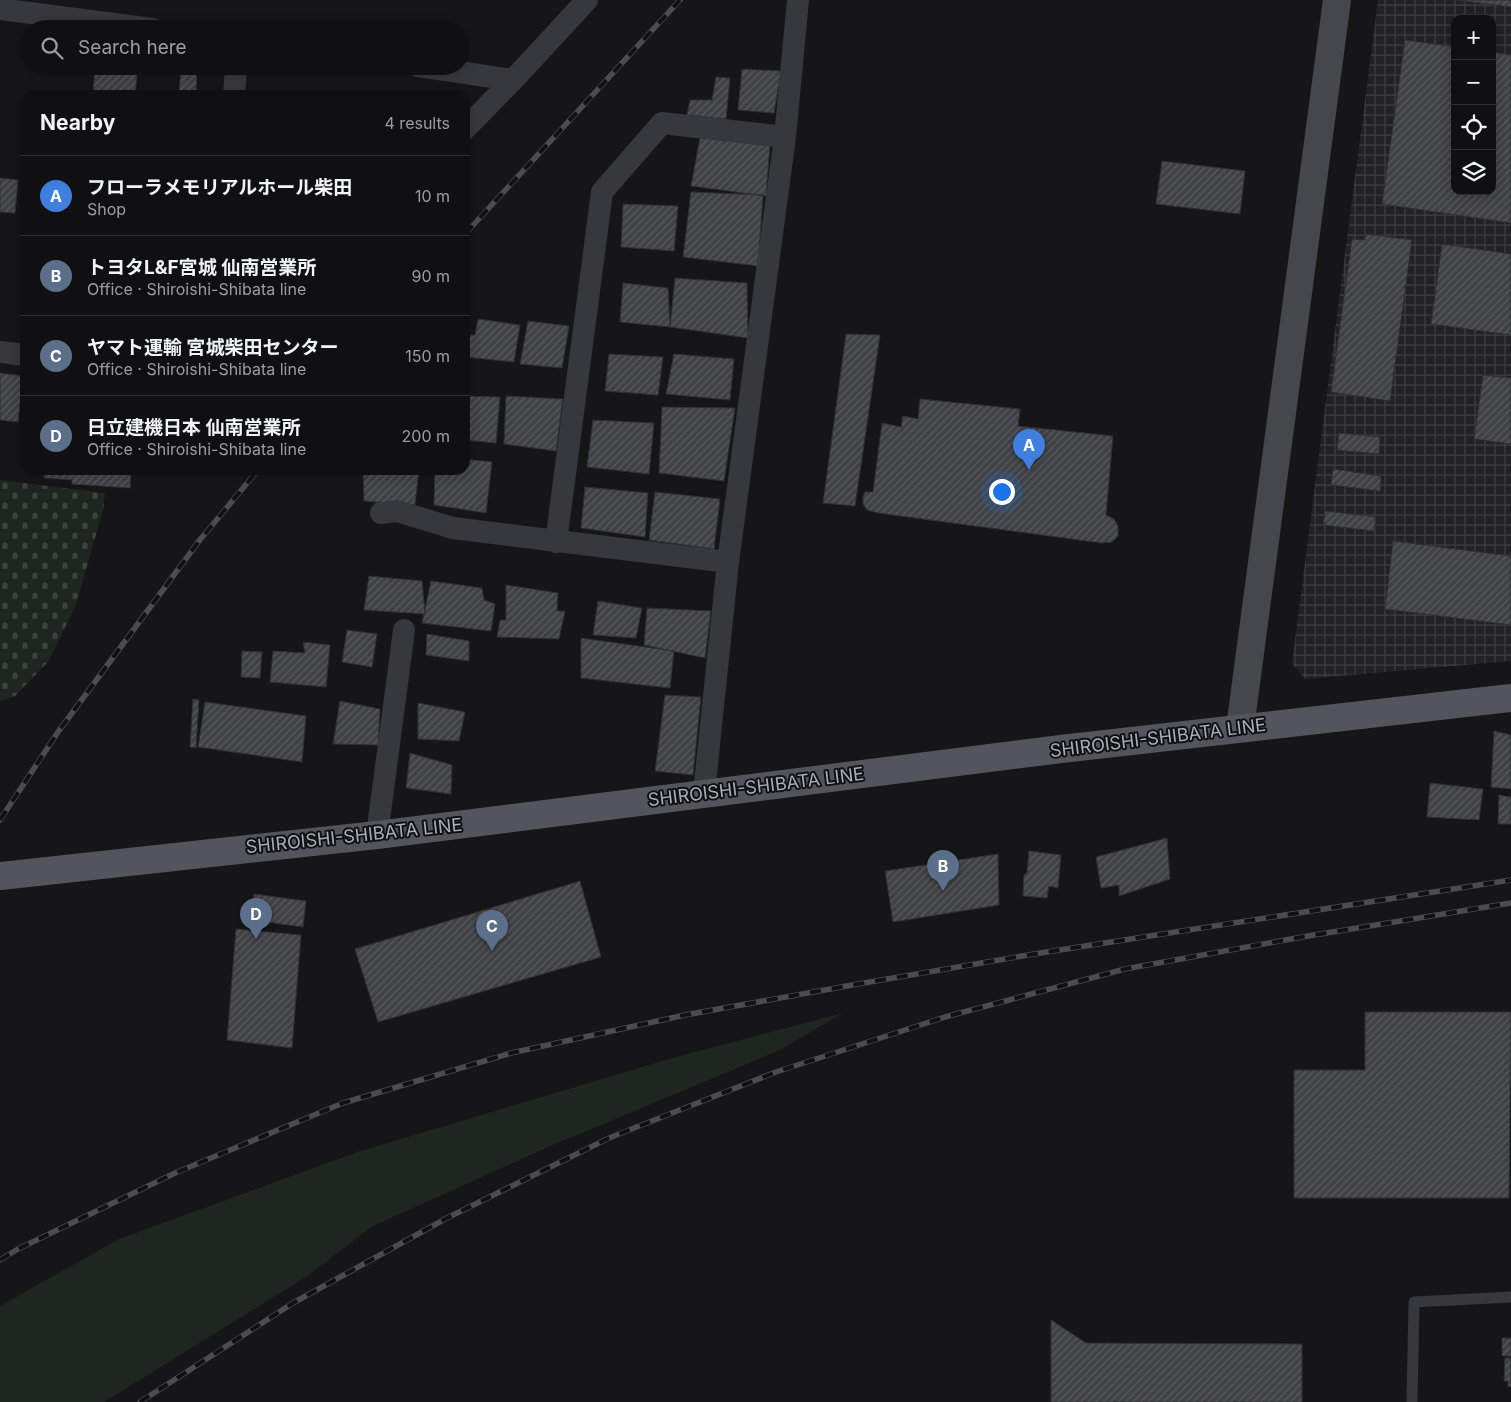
<!DOCTYPE html>
<meta charset="utf-8">
<style>
:root{--surface:#101012;--page:#19191b;--text:#f1f3f6;--muted:#9c9d9f;--line:#303032;--accent:#b45309}
body{margin:0;font-family:Inter,"Noto Sans JP",sans-serif;background:var(--page);color:var(--text)}
.controls{position:absolute;right:15px;top:15px;display:grid;overflow:hidden;border-radius:10px;box-shadow:0 2px 12px #0003}
.controls button{width:45px;height:45px;display:grid;place-items:center;padding:0;border:0;border-bottom:1px solid var(--line);background:var(--surface);color:var(--text);font:25px sans-serif}
.you{position:absolute;left:1001px;top:491px;width:18px;height:18px;margin:-12px;border:4px solid #fff;border-radius:50%;background:#1a73e8;box-shadow:0 0 0 8px #1a73e833}
.badge{display:grid;place-items:center;width:32px;height:32px;border-radius:50%;background:var(--accent);color:#fff;font-size:16px;font-weight:700}
.pin{position:absolute;translate:-50% -41px;filter:drop-shadow(0 1px 2px #0008)}
.pin::after{content:'';position:absolute;top:26px;width:18px;height:15px;background:inherit;clip-path:polygon(0 0,100% 0,50% 100%)}
.list{margin:0;padding:0;list-style:none}
h2{display:flex;justify-content:space-between;align-items:center;height:65px;margin:0;padding:0 20px;font-size:21px}
h2 small{font-size:16px;font-weight:400;color:var(--muted)}
.list li{display:grid;grid-template-columns:32px 1fr auto;gap:15px;align-items:center;box-sizing:border-box;height:80px;padding:0 20px;border-top:1px solid var(--line)}
.list b{display:block;font-size:19px;white-space:nowrap}
.list p{margin:0;font-size:16px;white-space:nowrap;color:var(--muted)}
.list em{font-size:16px;font-style:normal;color:var(--muted)}
.icon{flex:none;width:28px;height:28px;fill:none;stroke:currentColor;stroke-width:2;stroke-linecap:round;stroke-linejoin:round}
.map{position:relative;flex:none;width:1511px;height:1402px;overflow:hidden}
.search{position:absolute;background:var(--surface);box-shadow:0 2px 12px #0003;left:20px;top:20px;width:450px;height:55px;display:flex;align-items:center;gap:12px;box-sizing:border-box;padding:0 18px;border-radius:28px;color:var(--muted);font-size:19px}
.panel{position:absolute;background:var(--surface);box-shadow:0 2px 12px #0003;left:20px;top:90px;width:450px;height:385px;border-radius:15px}
.map>svg:first-child{display:block}
.industrial{fill:url(#industrial-grid);fill-rule:evenodd}
.grass{fill:#1e261f}
.cemetery{fill:url(#cemetery-stones)}
.building{fill:url(#building-hatch);stroke:#303034}
.lines{fill:none;stroke-linecap:round;stroke-linejoin:round}
.lane{stroke:#37383d;stroke-width:11}
.street{stroke:#37383d;stroke-width:22}
.secondary{stroke:#45474d;stroke-width:28}
.primary{stroke:#53555c;stroke-width:28}
.rail-casing{stroke:#4a4c52;stroke-width:5.5}
.rail{stroke:#111113;stroke-width:4;stroke-dasharray:11;stroke-linecap:butt}
.labels{text-anchor:middle;stroke-width:4;stroke-linejoin:round;paint-order:stroke}
.street-label{font-size:18px;fill:#a8adb8;stroke:#111113}
</style>
<div class="map">
<svg width="1511" height="1402" viewBox="0 0 1511 1402">
<defs>
<pattern id="industrial-grid" width="8" height="8" patternUnits="userSpaceOnUse" patternTransform="scale(1.25)"><rect width="8" height="8" fill="#222225"/><path d="M0 4h8M4 0v8" fill="none" stroke="#3f3f43"/></pattern>
<pattern id="cemetery-stones" width="16" height="16" patternUnits="userSpaceOnUse" patternTransform="scale(1.25)"><rect width="16" height="16" fill="#1e261f"/><path d="M2 7V4a2 2 0 0 1 4 0v3zM10 15v-3a2 2 0 0 1 4 0v3z" fill="#3c433d"/></pattern>
<pattern id="building-hatch" width="6" height="6" patternUnits="userSpaceOnUse" patternTransform="scale(1.25)"><rect width="6" height="6" fill="#404145"/><path d="M-1 1l2-2M0 6l6-6M5 7l2-2" fill="none" stroke="#595a5e"/></pattern>
</defs>
<rect width="100%" height="100%" fill="#161618"/>
<path class="industrial" d="M1378,0H1511V661L1305,679L1292,663ZM1455,19H1492V191H1455Z"/>
<path class="grass" d="M843,1013L780,1050L546,1148L373,1226L306,1277L104,1402H0V1306L119,1239L357,1152L676,1057Z"/>
<path class="cemetery" d="M0,480L105,493L103,510L76,605L48,662L15,696L0,701Z"/>
<path class="building" d="M1457,0H1511V7Z
M1405,40L1455,47V191H1492V52L1511,55V223L1382,204Z
M95,66H138L135,95H93Z
M181,66H197L196,95H179Z
M742,69L781,71L774,113L738,110Z
M716,77L730,78L726,119L687,115L690,100H712Z
M700,138L770,144L766,196L691,186Z
M1162,161L1245,171L1240,214L1156,204Z
M0,178L18,180L15,213L0,212Z
M691,192L763,195L758,266L683,257Z
M623,204L678,206L674,251L621,247Z
M1366,234L1412,240L1390,401L1331,392L1352,239L1365,240Z
M1442,244L1511,254V335L1431,324Z
M675,278L747,283L748,338L670,327Z
M623,283L668,288L670,327L620,322Z
M478,319L520,325L514,362L465,357V344L467,345L469,335H475Z
M528,321L569,326L562,368L520,364Z
M846,334L880,335L855,506L823,503Z
M609,354L663,357L658,395L605,391Z
M674,354L734,359L730,400L666,394Z
M0,373L23,376L18,422L0,420Z
M1483,375L1511,378V444L1474,439Z
M465,396L500,397L496,443L465,440Z
M506,396L563,399L556,451L504,444Z
M920,399L1020,409L1018,426L1113,436L1106,515L1114,519L1118,526V536L1112,542L1102,543L878,513L867,510L863,504V497L865,492H873L882,423L901,427L903,416L918,419Z
M662,407L735,408L724,481L659,473Z
M593,420L654,423L649,474L587,467Z
M1339,433L1380,437L1379,454L1337,450Z
M465,459L492,462L486,513L434,505L435,470H465Z
M1333,469L1381,476L1380,491L1331,485Z
M44,470H131L130,488L72,484V480L44,478Z
M363,470H419L415,505L364,501Z
M585,487L648,493L645,537L581,528Z
M655,492L720,499L714,549L649,540Z
M1325,511L1376,517L1374,531L1323,525Z
M1393,541L1511,556V625L1385,609Z
M369,576L422,581L425,614L364,610Z
M431,581L482,588L484,600L495,604L491,631L422,623Z
M506,585L558,593L557,611H565L559,639L497,637L500,620H506Z
M598,601L642,608L636,638L593,635Z
M647,608L711,611L705,658L644,645Z
M347,630L377,634L372,667L342,662Z
M427,634L469,641V661L426,655Z
M581,638L674,651L670,688L581,678Z
M303,642L330,645L326,687L270,682L273,651L305,653Z
M242,651L262,652L260,678L241,677Z
M665,695L701,697L693,775L655,771Z
M193,699L199,700L196,748L190,747Z
M340,701L380,709L378,745L333,744Z
M205,702L306,716L302,762L198,747Z
M418,703L465,712L459,741L418,739Z
M1494,731L1511,735V789L1491,787Z
M410,753L452,765L451,794L406,788Z
M1430,783L1483,789L1479,820L1427,817Z
M1499,795L1511,797V824H1498Z
M1167,838L1170,879L1119,896V885L1101,888L1096,857Z
M1029,851L1061,855L1058,888L1049,886L1047,898L1023,896L1024,875L1027,873Z
M998,854L999,905L893,922L885,871Z
M580,881L601,957L378,1022L355,949Z
M254,894L306,901L303,927L251,920Z
M236,929L301,935L292,1048L227,1040Z
M1365,1012H1511L1509,1198H1294V1070H1365Z
M1051,1320L1086,1343L1302,1344V1402H1051Z
M1502,1338H1511V1356H1502Z
M1505,1358H1511V1386L1508,1387V1381H1504Z"/>
<g class="lines">
<path class="lane" d="M1412,1402L1414,1302L1511,1297"/>
<path class="street" d="M0,9L152,29
M418,66L513,80
M234,95L236,66
M465,129L513,80L587,0
M0,352L25,355
M381,513L397,511L453,528L728,562
M556,542L602,192L662,123L785,137
M704,793L728,562L785,137L798,0
M377,835L404,630"/>
<path class="secondary" d="M1240,728L1337,0"/>
<path class="primary" d="M0,876L377,835L1061,749L1511,698"/>
<defs>
<path id="rail" d="M465,234L680,0
M0,820L58,732L199,541L258,470
M0,1260L18,1249L175,1173L343,1103L511,1053L685,1015L858,984L1034,954L1511,880
M140,1402L293,1303L447,1218L609,1138L776,1072L945,1017L1125,969L1302,937L1511,903"/>
</defs>
<use href="#rail" class="rail-casing"/>
<use href="#rail" class="rail"/>
</g>
<g class="labels">
<g class="street-label">
<text transform="translate(1158 738) rotate(-7)" y="6">SHIROISHI-SHIBATA LINE</text>
<text transform="translate(756 787) rotate(-7)" y="6">SHIROISHI-SHIBATA LINE</text>
<text transform="translate(354 836) rotate(-6)" y="6">SHIROISHI-SHIBATA LINE</text>
</g>
</g>
</svg>
<div class="controls">
<button>+</button>
<button>−</button>
<button><svg class="icon" aria-label="locate" viewBox="0 0 24 24"><circle cx="12" cy="12" r="6"/><path d="M12 2v4M12 18v4M2 12h4M18 12h4"/></svg></button>
<button><svg class="icon" aria-label="layers" viewBox="0 0 24 24"><path d="M12 4l9 5-9 5-9-5zM3 14l9 5 9-5"/></svg></button>
</div>
<div class="you"></div>
<div class="pin badge" style="left:1029px;top:470px;background:#3f7fe0">A</div>
<div class="pin badge" style="left:943px;top:891px;background:#5c6f8a">B</div>
<div class="pin badge" style="left:492px;top:951px;background:#5c6f8a">C</div>
<div class="pin badge" style="left:256px;top:939px;background:#5c6f8a">D</div>
<div class="search"><svg class="icon" aria-label="search" viewBox="0 0 24 24"><circle cx="10" cy="10" r="6"/><path d="M15 15l6 6"/></svg>Search here</div>
<section class="panel">
<h2>Nearby<small>4 results</small></h2>
<ul class="list">
<li><span class="badge" style="background:#3f7fe0">A</span><div><b>フローラメモリアルホール柴田</b><p>Shop</p></div><em>10 m</em></li>
<li><span class="badge" style="background:#5c6f8a">B</span><div><b>トヨタL&amp;F宮城 仙南営業所</b><p>Office · Shiroishi-Shibata line</p></div><em>90 m</em></li>
<li><span class="badge" style="background:#5c6f8a">C</span><div><b>ヤマト運輸 宮城柴田センター</b><p>Office · Shiroishi-Shibata line</p></div><em>150 m</em></li>
<li><span class="badge" style="background:#5c6f8a">D</span><div><b>日立建機日本 仙南営業所</b><p>Office · Shiroishi-Shibata line</p></div><em>200 m</em></li>
</ul>
</section>
</div>
